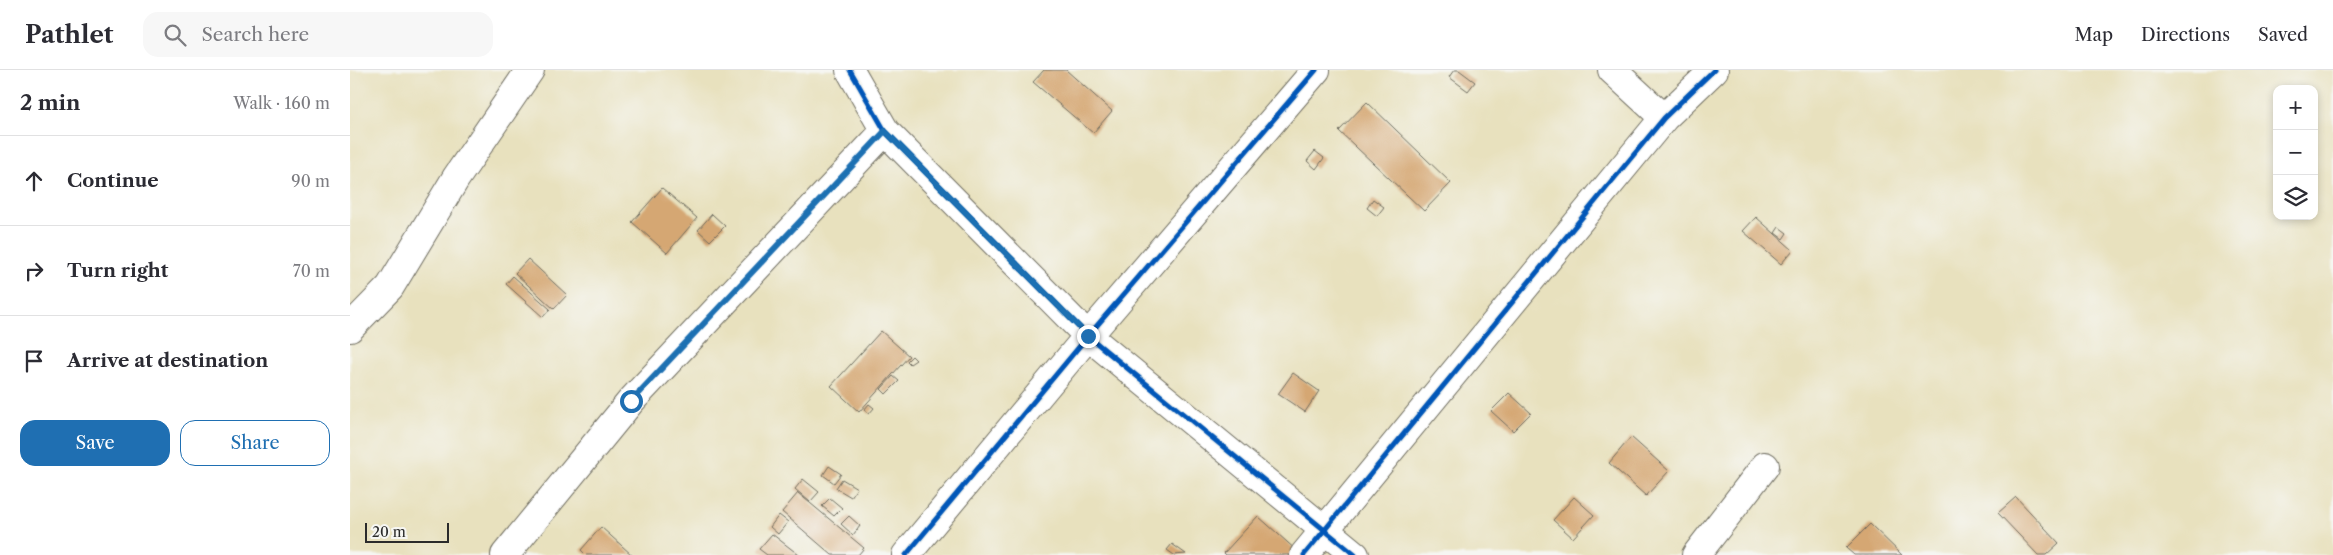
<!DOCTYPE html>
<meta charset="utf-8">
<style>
:root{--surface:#fff;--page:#f7f7f7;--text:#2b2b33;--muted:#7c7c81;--line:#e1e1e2;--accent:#1f6fb2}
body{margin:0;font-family:"Libre Caslon Text",serif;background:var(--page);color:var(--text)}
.controls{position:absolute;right:15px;top:15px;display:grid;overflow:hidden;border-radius:10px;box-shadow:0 2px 8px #0003}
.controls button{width:45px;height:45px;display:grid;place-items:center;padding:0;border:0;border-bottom:1px solid var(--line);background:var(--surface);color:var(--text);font:25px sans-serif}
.scale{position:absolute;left:15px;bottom:12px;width:84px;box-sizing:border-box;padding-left:5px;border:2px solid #2b2b2b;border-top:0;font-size:14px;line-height:18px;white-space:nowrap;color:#2b2b2b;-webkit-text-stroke:4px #f6f6f2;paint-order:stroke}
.stop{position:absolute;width:15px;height:15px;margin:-11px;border:4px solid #1f6fb2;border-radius:50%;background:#fff}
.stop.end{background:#1f6fb2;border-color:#fff;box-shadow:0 1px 5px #0008}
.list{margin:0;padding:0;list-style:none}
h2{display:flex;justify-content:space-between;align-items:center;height:65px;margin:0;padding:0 20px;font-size:21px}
h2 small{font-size:16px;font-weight:400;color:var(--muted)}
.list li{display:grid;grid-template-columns:32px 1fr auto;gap:15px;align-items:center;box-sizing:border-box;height:90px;padding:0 20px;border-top:1px solid var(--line)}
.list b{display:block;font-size:19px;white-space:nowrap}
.list em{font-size:16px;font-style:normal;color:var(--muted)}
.actions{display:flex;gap:10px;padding:15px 20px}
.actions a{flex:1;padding:11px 0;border:1px solid var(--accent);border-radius:15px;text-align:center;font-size:18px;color:var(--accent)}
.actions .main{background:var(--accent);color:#fff}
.icon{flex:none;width:28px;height:28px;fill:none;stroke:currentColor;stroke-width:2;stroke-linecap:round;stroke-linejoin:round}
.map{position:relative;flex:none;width:1983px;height:485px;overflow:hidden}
header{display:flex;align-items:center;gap:30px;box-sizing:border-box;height:70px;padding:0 25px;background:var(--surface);border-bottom:1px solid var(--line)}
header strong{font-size:24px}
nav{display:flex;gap:28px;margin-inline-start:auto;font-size:18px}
.search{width:350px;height:45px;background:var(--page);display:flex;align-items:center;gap:12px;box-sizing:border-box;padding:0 18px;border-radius:15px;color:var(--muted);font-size:19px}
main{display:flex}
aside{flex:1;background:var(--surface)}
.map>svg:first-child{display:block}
.building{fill:#d5a773}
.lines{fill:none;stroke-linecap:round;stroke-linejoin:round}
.minor-casing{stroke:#6d6b5e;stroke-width:30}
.minor{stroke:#fff;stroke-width:28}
.cycleway-casing{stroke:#f6f6f2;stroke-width:8}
.cycleway{stroke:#0057b8;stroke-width:5}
.route{stroke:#1f6fb2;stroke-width:6}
</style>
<header>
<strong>Pathlet</strong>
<div class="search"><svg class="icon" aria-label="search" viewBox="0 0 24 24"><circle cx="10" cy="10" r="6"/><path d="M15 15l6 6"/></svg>Search here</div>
<nav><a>Map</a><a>Directions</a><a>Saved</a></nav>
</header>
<main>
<aside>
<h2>2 min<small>Walk · 160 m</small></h2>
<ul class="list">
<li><svg class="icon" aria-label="ahead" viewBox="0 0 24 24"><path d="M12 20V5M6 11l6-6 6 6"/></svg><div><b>Continue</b></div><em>90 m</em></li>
<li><svg class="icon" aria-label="right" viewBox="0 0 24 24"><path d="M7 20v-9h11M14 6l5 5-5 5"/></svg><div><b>Turn right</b></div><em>70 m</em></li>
<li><svg class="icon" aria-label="arrive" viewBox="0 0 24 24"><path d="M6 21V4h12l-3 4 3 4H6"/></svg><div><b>Arrive at destination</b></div></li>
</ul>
<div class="actions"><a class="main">Save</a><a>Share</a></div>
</aside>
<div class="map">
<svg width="1983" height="485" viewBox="0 0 1983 485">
<rect width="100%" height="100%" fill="#f6f6f2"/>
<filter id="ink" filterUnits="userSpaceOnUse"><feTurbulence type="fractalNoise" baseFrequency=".02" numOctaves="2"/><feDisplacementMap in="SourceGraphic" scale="10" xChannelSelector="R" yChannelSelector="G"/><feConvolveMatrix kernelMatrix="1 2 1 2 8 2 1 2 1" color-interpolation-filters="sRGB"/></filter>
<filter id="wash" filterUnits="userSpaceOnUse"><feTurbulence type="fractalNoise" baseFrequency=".0096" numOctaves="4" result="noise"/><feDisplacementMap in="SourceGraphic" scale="20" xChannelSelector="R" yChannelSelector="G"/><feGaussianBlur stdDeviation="1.12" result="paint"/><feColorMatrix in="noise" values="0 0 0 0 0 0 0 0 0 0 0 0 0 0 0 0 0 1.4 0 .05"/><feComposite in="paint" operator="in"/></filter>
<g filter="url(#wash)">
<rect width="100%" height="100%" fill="#e8e1be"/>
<g id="blocks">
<path class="building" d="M694,0H716L762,41L743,63L683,12Z
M1104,0H1109L1125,12L1118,21L1099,7Z
M1017,32L1101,113L1074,141L989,61Z
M965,81L974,88L966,99L957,91Z
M312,118L347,148L317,183L282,152Z
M1023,129L1034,137L1027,146L1017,138Z
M362,144L375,156L360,171L348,160Z
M1406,147L1443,180L1431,194L1393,161Z
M1429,157L1437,163L1433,169L1425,163Z
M178,189L217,225L204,239L165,203Z
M163,206L200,239L193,247L156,214Z
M531,261L559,286L509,342L481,316Z
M562,286L566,290L560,294L557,291Z
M943,303L969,321L955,342L928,324Z
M543,306L549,311L536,324L531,319Z
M1159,323L1181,343L1163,361L1141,341Z
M519,334L524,338L519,344L514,340Z
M1281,367L1319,401L1296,426L1259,393Z
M479,396L491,404L484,413L473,405Z
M453,409L469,422L460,432L445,419Z
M492,409L507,418L501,427L486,418Z
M448,423L514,478L508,485H482L432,442Z
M1224,427L1244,445L1223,468L1203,450Z
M1666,427L1709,473L1696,485H1688L1648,443Z
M480,428L492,438L484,446L472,436Z
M429,445L438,452L428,464L420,457Z
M499,446L510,456L503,465L491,454Z
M908,446L947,481L944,485H876L874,483Z
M1520,454L1552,485H1504L1496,478Z
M251,457L282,485H236L231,480Z
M422,464L449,485H417L409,479Z
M822,474L836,484L824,485L817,480Z"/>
</g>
</g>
<g filter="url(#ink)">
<use href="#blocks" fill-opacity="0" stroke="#6d6b5e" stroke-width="1"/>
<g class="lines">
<defs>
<path id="minor" d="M500,0L535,61L738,266L1005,485
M1262,0L1314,48
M0,258L40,217L106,108L180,0
M155,485L281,331L535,61
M556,485L738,266L966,0
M954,485L1314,48L1364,0
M1346,485L1415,396"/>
</defs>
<use href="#minor" class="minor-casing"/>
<use href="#minor" class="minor"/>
<defs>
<path id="cycleway" d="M500,0L535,61L738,266L1005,485
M556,485L738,266L966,0
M954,485L1314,48L1364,0"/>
</defs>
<use href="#cycleway" class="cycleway-casing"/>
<use href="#cycleway" class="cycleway"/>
</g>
</g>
<g class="lines" filter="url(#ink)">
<path class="route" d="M281,331L535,61L738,266"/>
</g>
</svg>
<div class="controls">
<button>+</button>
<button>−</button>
<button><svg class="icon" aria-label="layers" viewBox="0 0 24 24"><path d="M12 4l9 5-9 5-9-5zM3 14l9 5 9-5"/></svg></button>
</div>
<div class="scale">20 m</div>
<div class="stop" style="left:281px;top:331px"></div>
<div class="stop end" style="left:738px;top:266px"></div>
</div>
</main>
